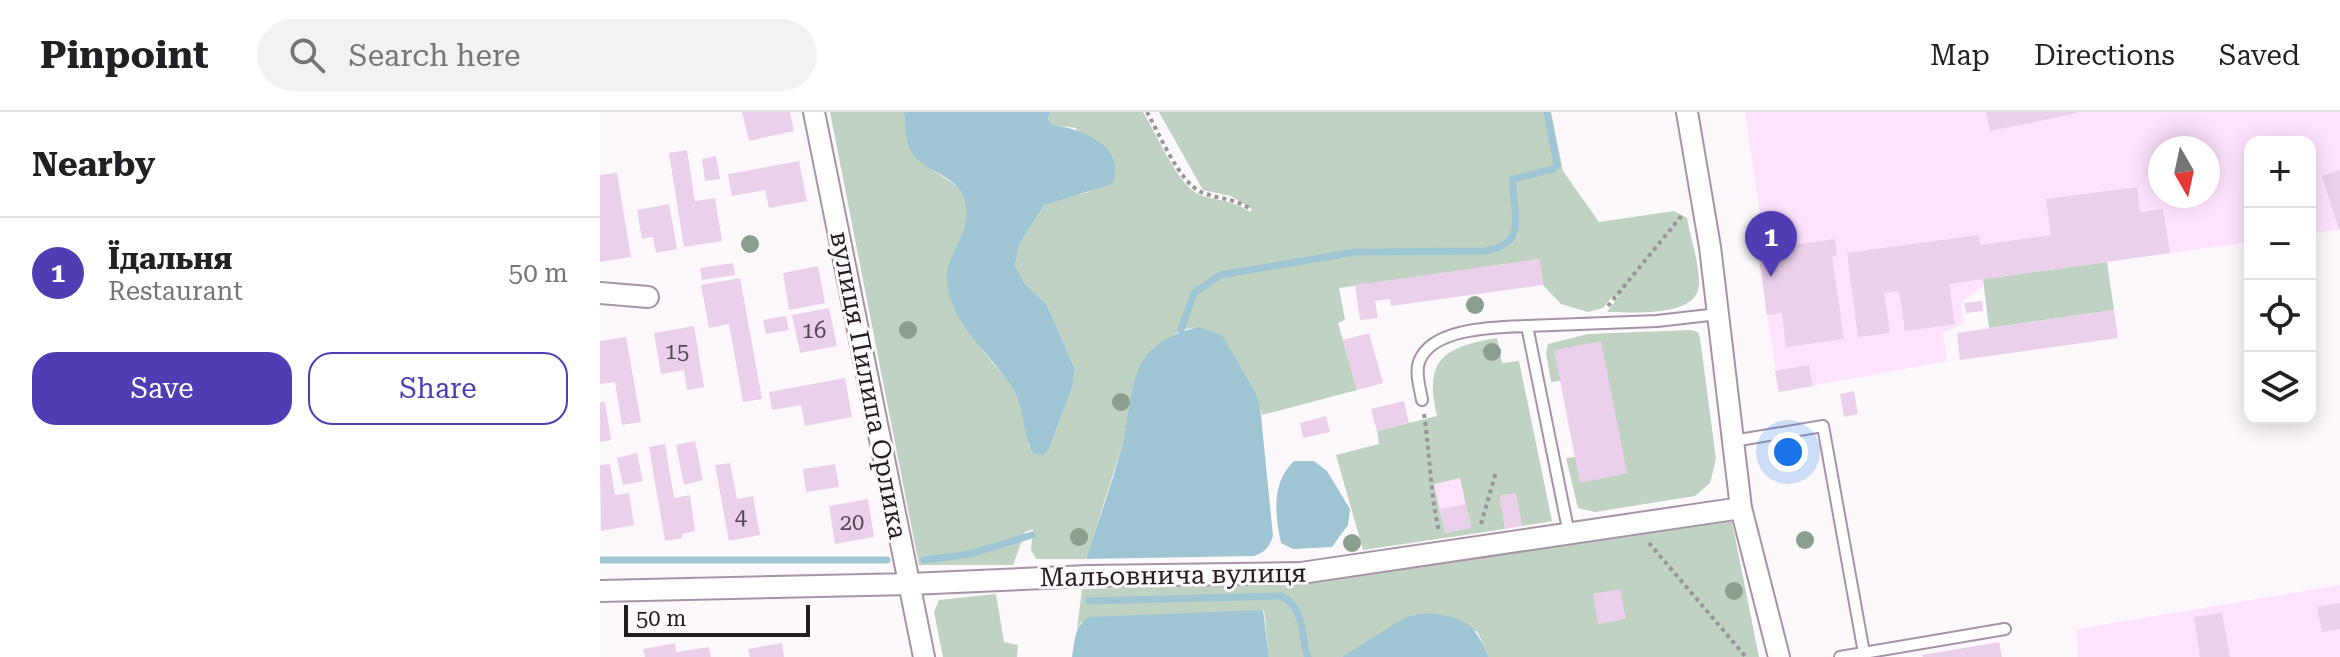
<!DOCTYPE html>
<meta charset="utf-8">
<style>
:root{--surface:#fff;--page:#f2f2f2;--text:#202124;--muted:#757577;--line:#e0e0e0;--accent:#503cb3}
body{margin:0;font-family:"Roboto Serif",serif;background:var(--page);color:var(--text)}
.controls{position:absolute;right:24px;top:24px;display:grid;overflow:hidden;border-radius:16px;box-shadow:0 4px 20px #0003}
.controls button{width:72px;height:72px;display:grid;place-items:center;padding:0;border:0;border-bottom:2px solid var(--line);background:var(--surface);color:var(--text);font:40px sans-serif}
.compass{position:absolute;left:1548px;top:24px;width:72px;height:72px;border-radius:50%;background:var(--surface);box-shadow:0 4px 20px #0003;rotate:171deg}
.scale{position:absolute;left:24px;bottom:20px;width:186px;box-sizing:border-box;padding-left:8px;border:4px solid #231c23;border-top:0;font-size:22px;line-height:28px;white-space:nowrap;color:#231c23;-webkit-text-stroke:6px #fcf8fc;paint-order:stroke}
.you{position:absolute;left:1188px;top:340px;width:28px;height:28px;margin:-20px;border:6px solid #fff;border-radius:50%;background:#1a73e8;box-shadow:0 0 0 12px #1a73e833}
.badge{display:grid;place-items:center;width:52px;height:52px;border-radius:50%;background:var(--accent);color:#fff;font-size:26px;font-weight:700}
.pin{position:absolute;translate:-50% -66px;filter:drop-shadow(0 2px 4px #0008)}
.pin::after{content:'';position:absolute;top:42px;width:28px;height:24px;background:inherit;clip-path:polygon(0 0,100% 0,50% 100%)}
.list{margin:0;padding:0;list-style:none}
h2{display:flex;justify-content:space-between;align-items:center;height:104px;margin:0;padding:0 32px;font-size:34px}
h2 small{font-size:26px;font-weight:400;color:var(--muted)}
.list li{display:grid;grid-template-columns:52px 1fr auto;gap:24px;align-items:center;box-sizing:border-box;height:112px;padding:0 32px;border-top:2px solid var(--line)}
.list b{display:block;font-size:30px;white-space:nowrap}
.list p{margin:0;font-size:26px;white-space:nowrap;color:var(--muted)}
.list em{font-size:26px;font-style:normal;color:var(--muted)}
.actions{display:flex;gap:16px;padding:24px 32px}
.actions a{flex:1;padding:18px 0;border:2px solid var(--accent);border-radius:24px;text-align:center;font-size:28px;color:var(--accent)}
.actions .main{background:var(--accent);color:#fff}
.icon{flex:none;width:44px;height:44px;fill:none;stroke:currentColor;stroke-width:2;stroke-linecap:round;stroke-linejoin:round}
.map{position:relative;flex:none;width:1740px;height:545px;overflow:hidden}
header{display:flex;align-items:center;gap:48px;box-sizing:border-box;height:112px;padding:0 40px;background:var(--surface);border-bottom:2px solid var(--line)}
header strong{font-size:38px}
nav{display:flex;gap:44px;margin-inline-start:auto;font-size:28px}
.search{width:560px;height:72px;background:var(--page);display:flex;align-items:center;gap:20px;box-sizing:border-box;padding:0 28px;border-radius:44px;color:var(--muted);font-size:30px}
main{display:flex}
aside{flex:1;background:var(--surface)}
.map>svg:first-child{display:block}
.built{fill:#fee3fe;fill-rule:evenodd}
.green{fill:#c0d2c1;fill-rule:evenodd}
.water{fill:#9ec5d3}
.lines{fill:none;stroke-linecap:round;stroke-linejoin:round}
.stream{stroke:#9ec5d3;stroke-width:7}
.building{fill:#ead0eb}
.service-casing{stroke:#a793a7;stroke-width:14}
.minor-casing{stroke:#a793a7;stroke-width:24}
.path{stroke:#999499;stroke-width:4;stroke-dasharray:4 4;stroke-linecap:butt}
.service{stroke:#fff;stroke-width:10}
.minor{stroke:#fff;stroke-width:20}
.tree{fill:#8a9f8d}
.labels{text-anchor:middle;stroke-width:6;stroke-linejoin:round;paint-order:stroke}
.number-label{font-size:22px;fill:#554955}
.street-label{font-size:26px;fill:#231c23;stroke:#fcf8fc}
</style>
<header>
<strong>Pinpoint</strong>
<div class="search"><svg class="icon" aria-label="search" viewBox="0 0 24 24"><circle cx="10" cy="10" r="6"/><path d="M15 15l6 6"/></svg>Search here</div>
<nav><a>Map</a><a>Directions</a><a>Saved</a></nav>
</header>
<main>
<aside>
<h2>Nearby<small></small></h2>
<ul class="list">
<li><span class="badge">1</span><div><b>Їдальня</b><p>Restaurant</p></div><em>50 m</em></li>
</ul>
<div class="actions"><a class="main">Save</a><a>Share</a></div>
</aside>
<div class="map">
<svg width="1740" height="545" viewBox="0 0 1740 545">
<rect width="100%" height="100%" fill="#fcf8fc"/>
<path class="built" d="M1145,0H1740V117L1710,122V30H1650V130L1383,167V174L1361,190L1364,211L1343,221L1347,249L1179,280L1158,138L1165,136ZM1560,36H1608V84H1560Z
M860,366L871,416L845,421L834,371Z
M1740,473V545H1478L1477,517Z"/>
<path class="green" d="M230,0H304C305,23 309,38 327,54C338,64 352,67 361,80C382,113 341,142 348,173C353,197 372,223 386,243C395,254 406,264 413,277C423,296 426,314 429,335L449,337L472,276L475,257L447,193L425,172L415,155L419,133L444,93L458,87L489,80L476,16L453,13L448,7L450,0H543C556,21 576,69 596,81C614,90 630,86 650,100L652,97L631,84L603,78L559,0H951L963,59L999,110L1074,99L1087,106C1091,127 1098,148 1099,169C1102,207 1031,200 1007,200L1019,184L1012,185L1003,196L988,200L961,192L943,173L939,147L739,176L745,208L738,211L757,278L662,303L660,294L599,215L581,218L544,246L537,264L522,334L486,447H436L431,438L433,417L425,420L413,453H319Z
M1507,150L1514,198L1389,216L1383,167Z
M1091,218L1098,220L1100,226L1116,347L1110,371L1095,384L995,400L978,396L966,346L975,345L981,370L1027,361L960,269L951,270L946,241L948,232L988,222Z
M897,226L902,251L919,249L952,409L922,414L915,381L900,384L905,417L763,438L736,343L779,332L777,319L837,304C823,246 845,235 897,226ZM860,366L871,416L845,421L834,372Z
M1128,406L1132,410L1159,545H889L877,519L765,532L742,545H669L664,498L481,510L477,518L482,477L670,472L733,467Z
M396,482L404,530L418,533L417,545H343L334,500L339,488Z"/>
<path class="water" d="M304,0H450L448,7L453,13C482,17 528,35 512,72L444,93L419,133L415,154L425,172L447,193L475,257L472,276L449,337L443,343L434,342C422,325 426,296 411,274C390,241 352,213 347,171C343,140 377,120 363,84C354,63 329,61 316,46C305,34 305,15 304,0Z
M599,215L622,223L655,280L660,294L673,424C669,436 665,440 654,444L486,447C498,409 512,372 522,334C529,309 530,264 546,244C559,228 579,219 599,215Z
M694,349H714L727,359L750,397L748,413L732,435L693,437L681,431C675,402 671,371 694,349Z
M663,498L669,545H472C475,529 474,514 489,505Z
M826,501C864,505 873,509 889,545H742L806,505Z"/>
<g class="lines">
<path class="stream" d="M581,218L594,181L620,163L756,140L885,139C931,132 911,98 913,67L953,57L957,53L947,0
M0,448H287
M324,448L370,442L432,423
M489,489L681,484C705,495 700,522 708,545"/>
</g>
<path class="building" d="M142,0H190L194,19L149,29Z
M1386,0H1477V1L1390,19Z
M87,38L95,89L115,86L122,129L84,135L69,41Z
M116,44L120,67L105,69L102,47Z
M199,49L207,89L169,96L165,78L132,84L128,62Z
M1740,58V118H1739L1722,64Z
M17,61L31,145L0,150V63Z
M1537,75L1540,100L1563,97L1570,141L1349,172L1355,212L1342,214L1305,219L1299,179L1284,181L1290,221L1258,225L1247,141L1379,123L1380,133L1451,123L1446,87Z
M69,92L77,137L56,141L53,125L42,127L37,98Z
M1235,127L1237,143L1232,144L1244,227L1186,235L1182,201L1167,203L1158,138Z
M940,147L943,173L791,194L790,187L775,189L778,206L760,208L755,173Z
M133,151L135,163L102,168L100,156Z
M218,154L225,191L189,198L183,161Z
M140,166L162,287L143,290L129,212L109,216L101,173Z
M1382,189L1383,199L1366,201L1364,191Z
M229,196L237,234L200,241L192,203Z
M1514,198L1518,226L1360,248L1357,221Z
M186,204L189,218L166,222L163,208Z
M94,214L104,275L87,278L84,258L61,262L54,221Z
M769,221L783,271L757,278L743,228Z
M26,225L41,310L22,313L15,270L0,272V229Z
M1001,229L1027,361L980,371L954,238Z
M1209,253L1213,274L1179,280L1175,259Z
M245,266L252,305L205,314L201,293L172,298L169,280Z
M1254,279L1258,302L1244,305L1240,282Z
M804,289L809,311L777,319L771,297Z
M0,290H5L11,328L0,330Z
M726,304L730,320L703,326L700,311Z
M95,329L103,368L84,373L76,333Z
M65,332L74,386L90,383L95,419L82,422V426L65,429L49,335Z
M37,341L43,369L23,373L17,346Z
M130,351L137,387L153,384L160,423L129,429L115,353Z
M10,352L15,383L29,381L34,413L1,419L0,353Z
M235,352L239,375L206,380L203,357Z
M916,381L922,414L905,417L900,384Z
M268,387L274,425L235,432L229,394Z
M866,392L871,416L845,421L840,397Z
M1020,477L1026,507L998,512L993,482Z
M1740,491V517L1722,520L1717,495Z
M1622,501L1630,545H1600L1594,505Z
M1399,530L1402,545H1323L1322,543Z
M75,531L76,540L109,535L111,545H45L43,537Z
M182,531L184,545H150L148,537Z"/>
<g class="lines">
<defs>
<path id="service" d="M822,288C820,276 815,261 819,250C831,215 898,215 927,214
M1133,329L1223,314L1264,541
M969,422L927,214L1057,209L1118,202
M1240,545L1405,517"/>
<path id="minor" d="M214,0L324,545
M1087,0L1110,135L1141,396L1179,545
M0,181L48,185
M0,479L310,472L488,464L701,461L1141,396"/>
</defs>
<use href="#service" class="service-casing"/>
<use href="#minor" class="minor-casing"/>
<path class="path" d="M547,0C559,21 579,70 601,80C617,87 633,86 649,96
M1008,194L1083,102
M824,302C830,342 830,379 839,420
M881,412L896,360
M1049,431L1146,545"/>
<use href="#service" class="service"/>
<use href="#minor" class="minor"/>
</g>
<g class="tree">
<circle cx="150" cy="132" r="9"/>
<circle cx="875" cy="193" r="9"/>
<circle cx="308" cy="218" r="9"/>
<circle cx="892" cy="240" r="9"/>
<circle cx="521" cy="290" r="9"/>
<circle cx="479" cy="425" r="9"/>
<circle cx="1205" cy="428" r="9"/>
<circle cx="752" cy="431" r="9"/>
<circle cx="1134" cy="479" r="9"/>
</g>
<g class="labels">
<g class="number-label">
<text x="214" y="226">16</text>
<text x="77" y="247">15</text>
<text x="141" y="413">4</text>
<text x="252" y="418">20</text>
</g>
<g class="street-label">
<text transform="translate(269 273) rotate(79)" y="9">вулиця Пилипа Орлика</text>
<text transform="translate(573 463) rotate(-1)" y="9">Мальовнича вулиця</text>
</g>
</g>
</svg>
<div class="controls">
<button>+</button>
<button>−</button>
<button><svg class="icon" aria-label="locate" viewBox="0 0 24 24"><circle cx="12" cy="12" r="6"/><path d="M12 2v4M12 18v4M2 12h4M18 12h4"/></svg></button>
<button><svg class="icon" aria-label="layers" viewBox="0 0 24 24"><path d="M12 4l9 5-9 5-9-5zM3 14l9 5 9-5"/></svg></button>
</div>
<svg class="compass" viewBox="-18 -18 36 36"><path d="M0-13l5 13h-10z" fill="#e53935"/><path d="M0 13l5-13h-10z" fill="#757577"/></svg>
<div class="scale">50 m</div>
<div class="you"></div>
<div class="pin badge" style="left:1171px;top:165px">1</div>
</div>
</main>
